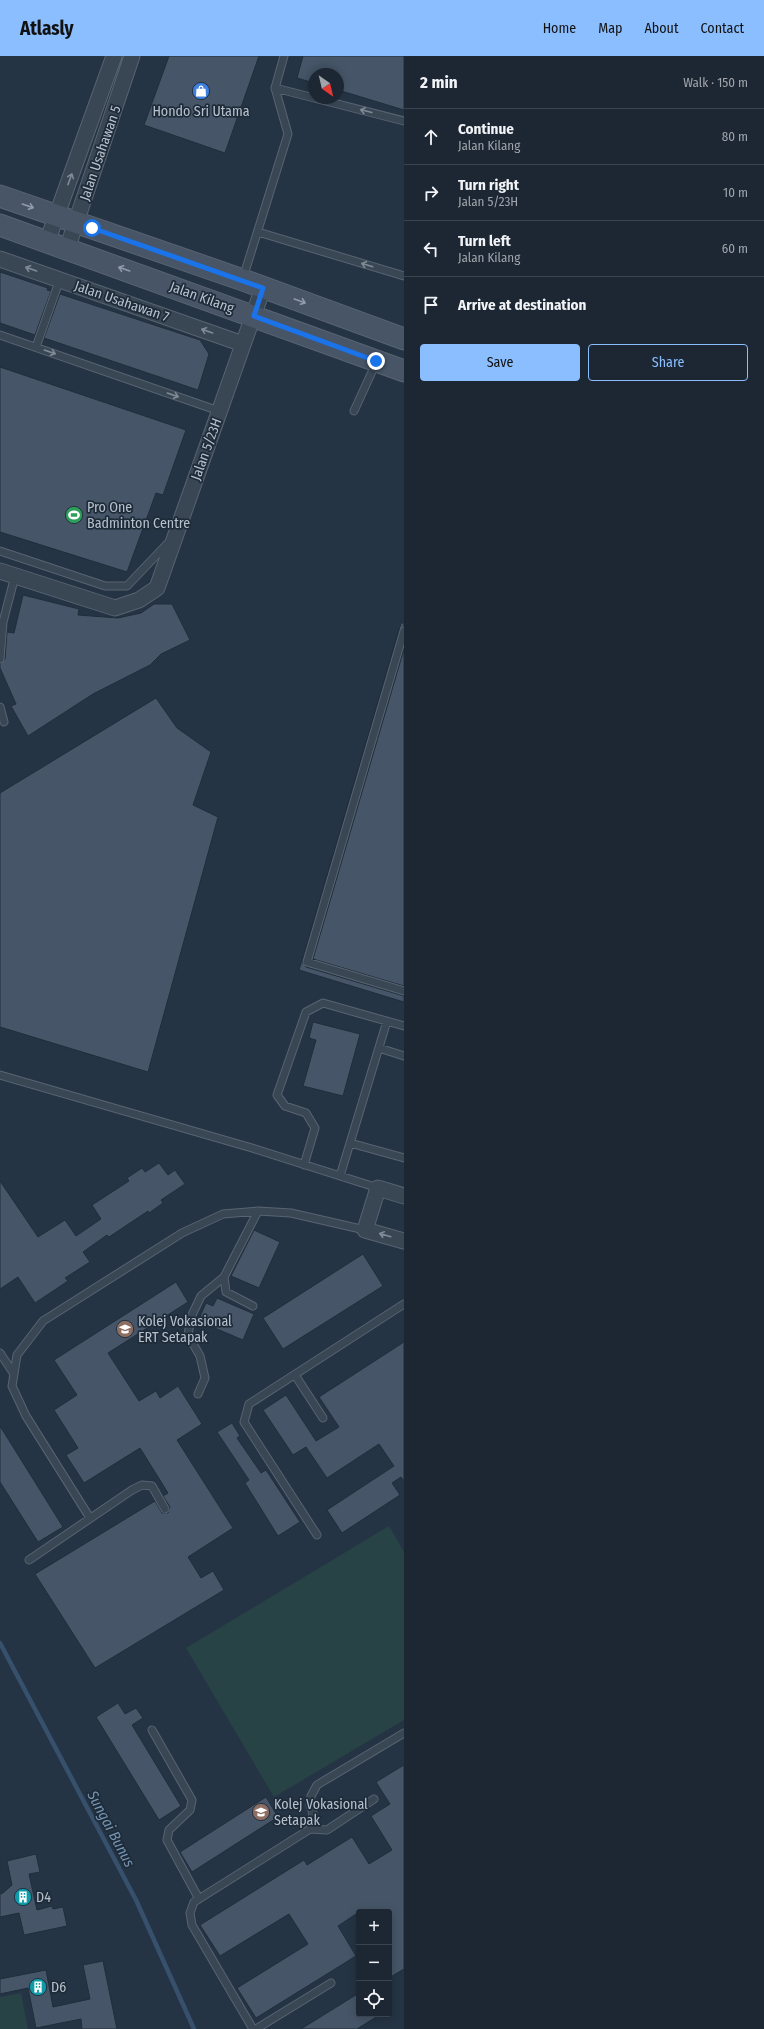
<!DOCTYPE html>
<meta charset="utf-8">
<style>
:root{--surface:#1c2733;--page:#29333f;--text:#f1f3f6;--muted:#a0a5ac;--line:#3a444e;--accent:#8abeff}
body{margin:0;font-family:"Fira Sans Condensed",sans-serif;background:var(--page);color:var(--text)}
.controls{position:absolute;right:12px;bottom:12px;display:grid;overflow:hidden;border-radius:4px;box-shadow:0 2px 10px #0003}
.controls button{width:36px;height:36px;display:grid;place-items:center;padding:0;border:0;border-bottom:1px solid var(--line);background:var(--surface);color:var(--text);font:20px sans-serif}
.compass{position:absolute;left:308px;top:12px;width:36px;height:36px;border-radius:50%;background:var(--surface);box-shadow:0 2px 10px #0003;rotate:146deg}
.stop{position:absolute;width:12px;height:12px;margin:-9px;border:3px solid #1a73e8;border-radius:50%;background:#fff}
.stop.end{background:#1a73e8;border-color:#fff;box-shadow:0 1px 4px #0008}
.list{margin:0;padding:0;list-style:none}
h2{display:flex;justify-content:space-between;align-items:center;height:52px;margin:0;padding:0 16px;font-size:17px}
h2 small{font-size:13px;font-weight:400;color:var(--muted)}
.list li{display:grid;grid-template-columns:26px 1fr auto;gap:12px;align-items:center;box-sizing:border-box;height:56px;padding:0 16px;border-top:1px solid var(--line)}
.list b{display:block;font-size:15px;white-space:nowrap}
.list p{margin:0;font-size:13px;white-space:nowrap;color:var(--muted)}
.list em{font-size:13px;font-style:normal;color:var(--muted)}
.actions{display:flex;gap:8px;padding:12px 16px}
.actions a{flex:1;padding:9px 0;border:1px solid var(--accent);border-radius:4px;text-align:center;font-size:14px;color:var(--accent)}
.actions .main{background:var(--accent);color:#111}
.icon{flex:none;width:22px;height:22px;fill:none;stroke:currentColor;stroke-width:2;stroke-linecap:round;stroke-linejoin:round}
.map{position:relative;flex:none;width:404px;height:1973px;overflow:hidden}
header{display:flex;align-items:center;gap:24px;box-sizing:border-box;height:56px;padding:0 20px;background:var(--accent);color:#111}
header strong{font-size:19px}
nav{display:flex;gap:22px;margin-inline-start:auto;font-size:14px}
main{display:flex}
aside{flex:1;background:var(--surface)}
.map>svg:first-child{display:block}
.green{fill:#274345}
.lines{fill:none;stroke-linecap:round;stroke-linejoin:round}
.stream{stroke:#37506c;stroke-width:4.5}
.building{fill:#465668;stroke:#202d3b}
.lane-casing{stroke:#586471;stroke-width:9}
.street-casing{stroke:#586471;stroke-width:17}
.secondary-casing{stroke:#586471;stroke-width:23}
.lane{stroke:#394653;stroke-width:7}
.street{stroke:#394653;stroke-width:15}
.secondary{stroke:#475567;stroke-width:21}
.oneway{stroke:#7e8a96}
.oneway2{stroke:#909ba9}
.route{stroke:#1a73e8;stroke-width:5}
.labels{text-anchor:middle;stroke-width:3.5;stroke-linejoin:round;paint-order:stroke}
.poi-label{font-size:14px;fill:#b7c1cd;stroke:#1e2b39;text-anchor:start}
.street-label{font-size:14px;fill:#b7c1cd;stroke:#1e2b39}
.water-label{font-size:15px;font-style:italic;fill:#7593b2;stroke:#1e2b39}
</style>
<header>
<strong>Atlasly</strong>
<nav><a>Home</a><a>Map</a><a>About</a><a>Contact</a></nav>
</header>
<main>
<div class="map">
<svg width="404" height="1973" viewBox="0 0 404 1973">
<rect width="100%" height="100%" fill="#253444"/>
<path class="green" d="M389,1470L404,1496V1664L274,1741L186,1592Z
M21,1937L28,1973H0V1941Z"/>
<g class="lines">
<path class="stream" d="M0,1587L136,1844L194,1973"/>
</g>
<path class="building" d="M169,0H259L225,97L144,69Z
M303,0H404V54L338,34V18H314V27L297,22Z
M0,216L48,232L47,234L51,235L35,279L0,267Z
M60,238L200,284L209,298L198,334L44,282Z
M0,311L186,374L163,439L156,437L127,516L0,476Z
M23,539L79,553L78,559L118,562L141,557L154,548H172L190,584L161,598L150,609L93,638L28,680L11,650L16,648L0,612V608L5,603L7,576L14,577Z
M401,567H404V570L399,574L302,907L306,911L404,940V946L299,914Z
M404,593V930L313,903Z
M156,642L177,672L211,696L193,749L218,761L148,1016L0,971V737Z
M313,966L360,978L343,1040L303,1030L316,984L309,982Z
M159,1107L168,1119L175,1114L185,1128L161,1144L163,1147L149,1157L148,1155L109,1181L107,1179L83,1196L90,1206L65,1222L68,1225L35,1247L18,1221L0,1233V1125L38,1181L65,1164L76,1180L101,1163L92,1149L129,1125L127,1122L142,1112L145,1116Z
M254,1174L280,1186L259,1232L231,1220Z
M363,1198L383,1230L283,1293L263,1262Z
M176,1226L188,1246L108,1297L139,1345L156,1335L160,1342L178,1330L202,1368L177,1384L233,1472L188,1501L201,1522L213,1515L224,1534L95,1612L35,1518L155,1445L162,1457H168L170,1451L163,1440L168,1437L140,1392L84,1427L66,1399L78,1392L54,1354L77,1339L54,1304Z
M217,1242L254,1258L243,1284L198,1265L206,1247L213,1250Z
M404,1286V1425L401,1421L392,1427L400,1439L342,1477L327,1454L394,1410L379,1388L327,1422L306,1391L293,1399L263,1354L286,1339L316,1385L339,1371L319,1341Z
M232,1367L240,1380L237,1382L261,1417L266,1414L300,1466L278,1480L245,1427L249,1424L217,1376Z
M0,1370L63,1471L38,1486L0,1426Z
M118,1647L125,1658L136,1652L143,1662L132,1669L181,1750L159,1764L96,1661Z
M404,1709V1913L389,1922V1856H359L338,1870L356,1900L256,1962L237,1932L308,1888L289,1858L220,1900L200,1869L304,1804L307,1809L352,1781L369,1808L392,1794L371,1760L390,1748L376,1726Z
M266,1741L278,1761L192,1816L180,1796Z
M36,1798L40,1816L29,1818L37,1854L52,1850L53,1853L63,1851L67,1870L24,1879L19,1857L0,1861V1838L3,1837L12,1829L7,1805Z
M103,1905L117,1973H82L81,1963L36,1972L28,1932L0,1938V1923L46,1914L53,1951L90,1943L83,1909Z
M359,1937V1958H381L357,1973H301Z"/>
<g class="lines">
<defs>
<path id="lane" d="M275,32L404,65
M258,176L404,220
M243,222L288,78L275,32L284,0
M0,279L219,355
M36,291L60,223
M354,355L376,307
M0,495L105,530H127L168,487
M404,575L307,906L404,935
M0,603L3,566L15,520
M0,651L4,666
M379,992L404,1000
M0,1019L252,1092L378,1132
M350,1087L404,1102
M304,1109L315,1072L306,1057L285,1050L277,1039L306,956L323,947L404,970
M340,1120L387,965
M253,1250L226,1236L224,1221L258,1155
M0,1297L14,1318
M295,1319L323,1362
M198,1338L205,1322L200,1300L188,1279L191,1261L201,1240L224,1221
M90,1462L26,1360L12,1330L17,1299L43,1265L182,1177L223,1158L258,1155L291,1157L365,1174
M317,1479L244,1366L249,1348L404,1248
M29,1504L132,1434L142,1429L152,1430L165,1453
M152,1674L192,1744L190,1754L169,1774L167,1784L199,1843
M310,1773L313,1757L310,1749L311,1740L317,1729L404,1677
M253,1973L192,1869L190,1857L194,1846L310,1773L327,1774L374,1743
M256,1973L331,1927"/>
<path id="street" d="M47,186L114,0
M67,193L132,0
M0,203L243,288
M0,515L115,552L139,544L157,532L263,232
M404,1140L378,1132L365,1174L404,1185"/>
<path id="secondary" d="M0,140L243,224L404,283
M0,169L404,315"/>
</defs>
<use href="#lane" class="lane-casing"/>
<use href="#street" class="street-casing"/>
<use href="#secondary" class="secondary-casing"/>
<use href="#lane" class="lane"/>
<use href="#street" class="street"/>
<use href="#secondary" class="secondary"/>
</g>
<defs><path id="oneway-shaft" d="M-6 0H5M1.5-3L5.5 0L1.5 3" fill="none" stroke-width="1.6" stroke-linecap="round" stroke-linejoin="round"/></defs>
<g class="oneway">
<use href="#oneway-shaft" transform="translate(366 55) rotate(-166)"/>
<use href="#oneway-shaft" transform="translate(70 123) rotate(-70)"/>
<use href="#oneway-shaft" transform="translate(367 209) rotate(-163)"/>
<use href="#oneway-shaft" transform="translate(31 213) rotate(-161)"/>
<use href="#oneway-shaft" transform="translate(207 275) rotate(-161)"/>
<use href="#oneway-shaft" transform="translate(50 296) rotate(19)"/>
<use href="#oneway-shaft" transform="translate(173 339) rotate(19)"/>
<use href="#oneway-shaft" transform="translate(385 1179) rotate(-164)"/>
</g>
<g class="oneway2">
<use href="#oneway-shaft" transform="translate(28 150) rotate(19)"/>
<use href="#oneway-shaft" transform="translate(124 213) rotate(-161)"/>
<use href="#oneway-shaft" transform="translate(300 245) rotate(20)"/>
</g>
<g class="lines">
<path class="route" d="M92,172L263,232L254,260L376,305"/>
</g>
<defs>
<symbol id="shop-disc" viewBox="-11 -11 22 22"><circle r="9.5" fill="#3f7fe0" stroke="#1e2b39"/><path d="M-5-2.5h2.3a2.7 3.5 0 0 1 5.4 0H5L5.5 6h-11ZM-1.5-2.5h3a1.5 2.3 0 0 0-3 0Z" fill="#fff"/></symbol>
<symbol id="stadium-disc" viewBox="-11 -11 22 22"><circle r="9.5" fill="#2e9e5b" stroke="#1e2b39"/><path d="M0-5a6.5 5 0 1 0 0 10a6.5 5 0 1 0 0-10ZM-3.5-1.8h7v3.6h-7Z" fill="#fff"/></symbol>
<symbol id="university-disc" viewBox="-11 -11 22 22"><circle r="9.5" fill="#8d6e63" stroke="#1e2b39"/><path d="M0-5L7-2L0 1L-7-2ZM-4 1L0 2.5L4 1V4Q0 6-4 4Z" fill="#fff"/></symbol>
<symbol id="school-disc" viewBox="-11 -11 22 22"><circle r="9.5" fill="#8d6e63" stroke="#1e2b39"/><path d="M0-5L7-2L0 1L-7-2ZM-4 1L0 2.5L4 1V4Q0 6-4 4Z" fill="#fff"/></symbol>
<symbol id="building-disc" viewBox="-11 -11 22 22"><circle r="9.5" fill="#0f9aa8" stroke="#1e2b39"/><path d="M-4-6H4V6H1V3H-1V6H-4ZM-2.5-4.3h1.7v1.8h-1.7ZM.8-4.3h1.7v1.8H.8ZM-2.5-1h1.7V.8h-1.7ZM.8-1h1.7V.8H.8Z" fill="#fff"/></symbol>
</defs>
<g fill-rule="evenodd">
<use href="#shop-disc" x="191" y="25" width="20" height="20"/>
<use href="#stadium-disc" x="64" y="449" width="20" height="20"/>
<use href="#university-disc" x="115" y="1263" width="20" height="20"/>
<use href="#school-disc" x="251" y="1746" width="20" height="20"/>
<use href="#building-disc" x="13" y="1831" width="20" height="20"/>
<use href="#building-disc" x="28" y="1921" width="20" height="20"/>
</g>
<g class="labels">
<g class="poi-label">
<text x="201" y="60" text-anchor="middle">Hondo Sri Utama</text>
<text x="87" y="456">Pro One<tspan x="87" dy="16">Badminton Centre</tspan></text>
<text x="138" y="1270">Kolej Vokasional<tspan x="138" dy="16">ERT Setapak</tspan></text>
<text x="274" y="1753">Kolej Vokasional<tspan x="274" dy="16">Setapak</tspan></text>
<text x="36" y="1846">D4</text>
<text x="51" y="1936">D6</text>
</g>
<g class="street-label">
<text transform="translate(100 97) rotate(-71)" y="5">Jalan Usahawan 5</text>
<text transform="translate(202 241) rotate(20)" y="5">Jalan Kilang</text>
<text transform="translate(122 245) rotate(19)" y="5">Jalan Usahawan 7</text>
<text transform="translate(206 393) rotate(-70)" y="5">Jalan 5/23H</text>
</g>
<g class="water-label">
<text transform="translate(111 1773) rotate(62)" y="5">Sungai Bunus</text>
</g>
</g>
</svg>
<div class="controls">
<button>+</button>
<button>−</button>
<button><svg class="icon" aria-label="locate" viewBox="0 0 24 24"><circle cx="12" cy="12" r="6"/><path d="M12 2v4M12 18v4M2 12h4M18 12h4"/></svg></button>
</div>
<svg class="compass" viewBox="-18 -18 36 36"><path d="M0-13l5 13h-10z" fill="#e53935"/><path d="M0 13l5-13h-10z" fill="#a0a5ac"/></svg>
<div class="stop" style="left:92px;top:172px"></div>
<div class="stop end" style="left:376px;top:305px"></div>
</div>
<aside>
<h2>2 min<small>Walk · 150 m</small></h2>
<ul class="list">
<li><svg class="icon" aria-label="ahead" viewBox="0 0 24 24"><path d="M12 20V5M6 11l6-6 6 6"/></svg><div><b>Continue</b><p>Jalan Kilang</p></div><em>80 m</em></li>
<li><svg class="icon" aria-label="right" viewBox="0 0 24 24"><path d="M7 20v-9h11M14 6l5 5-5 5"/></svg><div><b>Turn right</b><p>Jalan 5/23H</p></div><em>10 m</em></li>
<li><svg class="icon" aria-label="left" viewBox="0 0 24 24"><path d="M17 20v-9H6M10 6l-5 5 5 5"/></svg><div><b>Turn left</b><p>Jalan Kilang</p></div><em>60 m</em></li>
<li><svg class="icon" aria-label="arrive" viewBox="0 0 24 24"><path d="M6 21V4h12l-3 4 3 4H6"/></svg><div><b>Arrive at destination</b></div></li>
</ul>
<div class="actions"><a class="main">Save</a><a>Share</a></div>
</aside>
</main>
